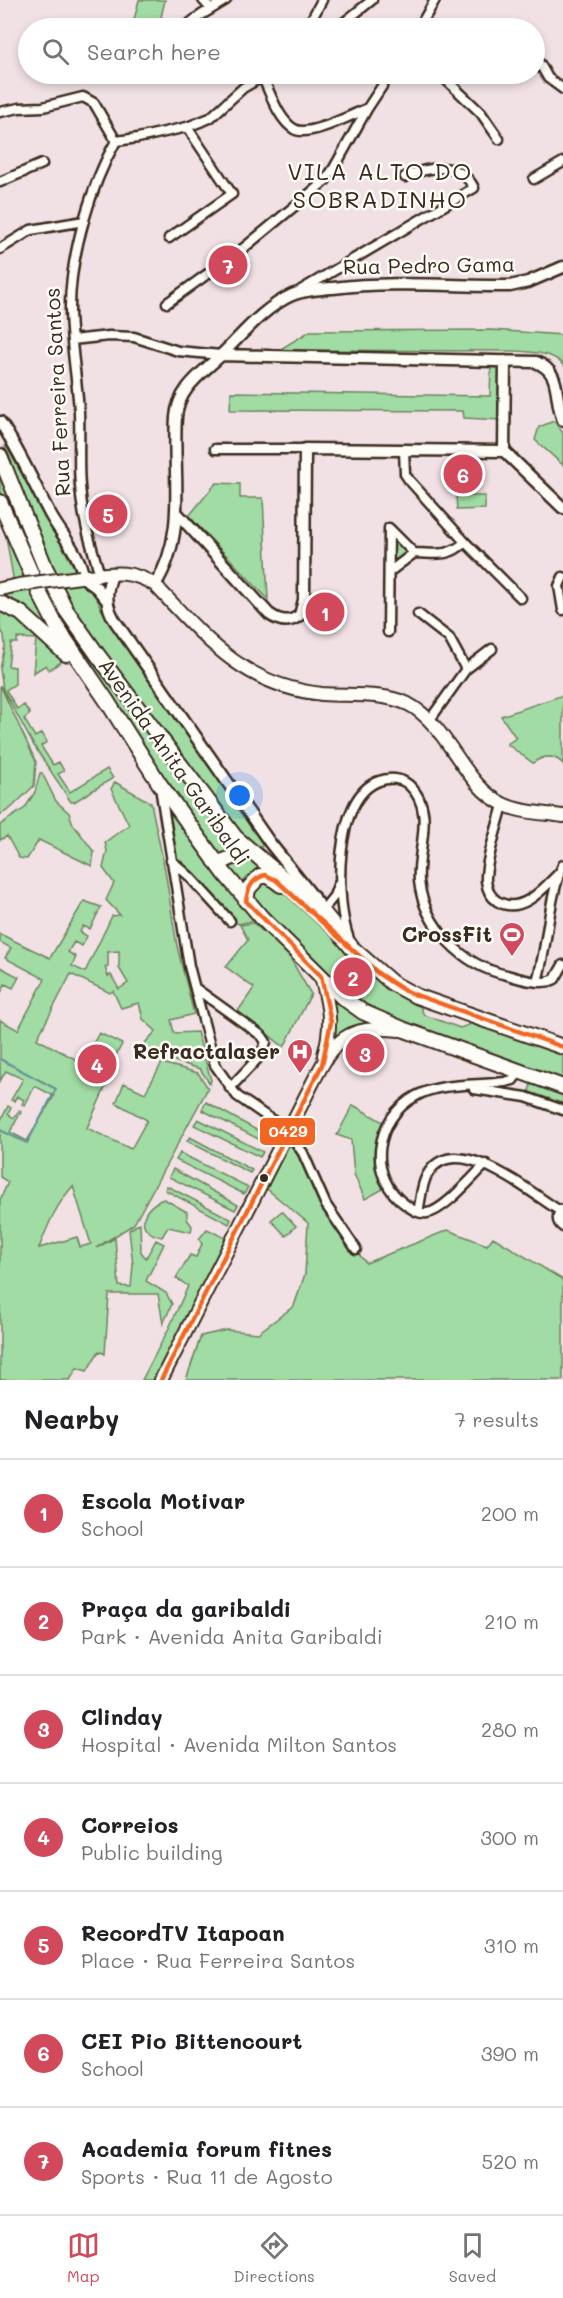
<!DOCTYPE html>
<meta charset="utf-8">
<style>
:root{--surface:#fff;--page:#f2f2f2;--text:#202124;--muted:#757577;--line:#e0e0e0;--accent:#d1495b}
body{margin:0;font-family:Mali,sans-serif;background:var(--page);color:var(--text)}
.you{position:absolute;left:240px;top:796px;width:21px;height:21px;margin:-15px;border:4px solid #fff;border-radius:50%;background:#1a73e8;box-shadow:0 0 0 9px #1a73e833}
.badge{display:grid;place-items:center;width:39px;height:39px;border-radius:50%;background:var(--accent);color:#fff;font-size:20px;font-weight:700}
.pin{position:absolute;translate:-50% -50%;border:3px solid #fff;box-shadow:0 2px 6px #0006}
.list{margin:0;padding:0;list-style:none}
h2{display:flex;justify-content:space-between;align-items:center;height:78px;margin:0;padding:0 24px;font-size:26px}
h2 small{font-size:20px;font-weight:400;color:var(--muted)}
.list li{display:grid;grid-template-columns:39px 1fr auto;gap:18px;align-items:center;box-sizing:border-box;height:108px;padding:0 24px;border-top:2px solid var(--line)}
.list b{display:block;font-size:22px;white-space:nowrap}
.list p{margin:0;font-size:20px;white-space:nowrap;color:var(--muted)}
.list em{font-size:20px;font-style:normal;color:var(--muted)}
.icon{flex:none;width:33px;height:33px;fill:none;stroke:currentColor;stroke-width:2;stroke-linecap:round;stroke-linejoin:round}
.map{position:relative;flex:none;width:563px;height:1380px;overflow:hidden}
.search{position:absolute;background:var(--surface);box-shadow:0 3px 9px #0003;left:18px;right:18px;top:18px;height:66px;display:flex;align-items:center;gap:15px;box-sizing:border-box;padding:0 21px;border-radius:33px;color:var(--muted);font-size:22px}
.sheet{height:834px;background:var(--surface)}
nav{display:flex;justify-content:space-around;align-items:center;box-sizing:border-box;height:84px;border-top:2px solid var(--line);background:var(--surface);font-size:16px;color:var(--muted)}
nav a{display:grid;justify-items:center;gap:3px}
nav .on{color:var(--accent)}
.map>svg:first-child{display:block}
.green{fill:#a0dca3;stroke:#6e8360;stroke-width:1.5;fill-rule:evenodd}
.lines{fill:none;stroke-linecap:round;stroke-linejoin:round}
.stream{stroke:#688f95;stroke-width:2}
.minor-casing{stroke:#3b2a1e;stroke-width:13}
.tertiary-casing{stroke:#3b2a1e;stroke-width:15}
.secondary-casing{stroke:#3b2a1e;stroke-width:16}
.primary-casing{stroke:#3b2a1e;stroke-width:18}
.minor{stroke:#fdfcf7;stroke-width:8}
.tertiary{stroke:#fdfcf7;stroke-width:10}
.secondary{stroke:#fdfcf7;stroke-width:12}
.primary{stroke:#fdfcf7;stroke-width:14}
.secondary-bridge-casing{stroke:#3b2a1e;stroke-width:16;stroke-linecap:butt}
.secondary-bridge{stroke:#fdfcf7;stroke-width:12}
.bus-1-casing{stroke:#fdfcf7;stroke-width:9}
.bus-1{stroke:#f26522;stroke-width:4.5}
.bus-dot{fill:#3b2a1e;stroke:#fdfcf7;stroke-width:2}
.labels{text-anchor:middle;stroke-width:5;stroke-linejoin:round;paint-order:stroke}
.street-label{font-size:21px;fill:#3b2a1e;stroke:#fdfcf7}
.poi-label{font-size:21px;font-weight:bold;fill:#3b2a1e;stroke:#fdfcf7;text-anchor:end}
.quarter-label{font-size:24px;letter-spacing:1.5px;fill:#3b2a1e;stroke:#fdfcf7}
.line-badge{stroke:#fdfcf7;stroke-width:2}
.badge-label{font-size:16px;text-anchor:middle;font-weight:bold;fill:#fff}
</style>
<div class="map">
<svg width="563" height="1380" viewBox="0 0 563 1380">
<rect width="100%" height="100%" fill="#f1e1e5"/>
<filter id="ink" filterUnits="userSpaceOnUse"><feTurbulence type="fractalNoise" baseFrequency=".0167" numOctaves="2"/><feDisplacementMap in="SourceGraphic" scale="12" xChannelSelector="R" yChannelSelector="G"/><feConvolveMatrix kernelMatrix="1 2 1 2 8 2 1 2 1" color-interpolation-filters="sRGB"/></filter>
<g filter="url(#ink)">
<path class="green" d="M139,0H165L159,26L134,20Z
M491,330L563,335V365C553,352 531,352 515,351L279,350L310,331Z
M491,366H502L501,420L464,418L463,411L230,410L231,392L490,396Z
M554,421L563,433V465L535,440L539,427Z
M5,444L84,585L95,593L101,609L258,832L264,844L259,849L251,847L115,670L62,589L6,452Z
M0,477L40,571L232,844L229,858L217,856L53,613L0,489Z
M216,483L240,484V498H263L268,599L189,516Z
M456,496H485V509L457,510Z
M4,525L53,632L7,596L13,577Z
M394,539L407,553L393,564Z
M0,603L66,659L49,670L46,665L33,673L36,639L17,638V643H11L8,666L15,667V684L6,690L17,709L24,705L30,714L24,719L35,737L42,733L47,742L41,746L53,765L59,762L64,771L58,774L70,792L107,769L113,778L74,802H71L33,744L3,689L0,669L5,646L4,635L0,629Z
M0,685L36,762L34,786L10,809L0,815Z
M563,695V764C554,754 544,755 533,763L507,744L516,738L501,716Z
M40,773H42L56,801L69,813L73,824L94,852L92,866L39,840L27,859L19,858L7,836L0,840V825L25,808L35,792Z
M115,782L151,803L165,870L177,946L194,1014L171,1020L174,1033L197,1032L211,1080L210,1084L200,1069L177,1062L142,1046L156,1031L143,1019L139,1003L121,1008L113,991L110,993L71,974L37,1039L113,1079L105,1088L87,1128L131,1149L147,1120L116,1103L124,1083L145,1093L162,1063L198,1073L208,1088L134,1224L96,1248L115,1238L119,1286L131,1287L133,1265L129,1230L140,1223L141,1252L146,1258L156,1240L164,1244L146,1281L166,1293L172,1304L163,1324L158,1294H109L105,1354L99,1351L87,1371L77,1368L70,1380H0V1200L8,1182L0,1177V1122L8,1106L11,1108L8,1114L14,1118L19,1111L21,1112L10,1132L27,1141L54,1096L35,1086L25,1105L22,1104L24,1100L17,1096L14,1101L11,1100L23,1079L6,1071L0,1081V1020L18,1030L45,979L5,958L11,948L0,942V934L50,958L84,901L101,907L90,929L83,926L80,932L87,936L82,946L74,942L68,952L76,957L72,966L85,972L112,916L120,915L106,900L114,883L103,868L107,851L105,842L129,825L111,789ZM119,951V968L128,983L119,989L111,975L108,976L105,967L108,966V952ZM73,1186L91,1244L80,1247L77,1237L39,1248C49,1222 57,1204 73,1186Z
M166,803L282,946L252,921L238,924L177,859Z
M242,847L269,870L256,872L241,887L227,869L238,862Z
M268,882L276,886L382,983L403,997L419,1004L424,1015L460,1028L471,1024L563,1055V1080L396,1020L368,1007L354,998L255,901L252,894L262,883Z
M253,923L286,951L311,994L284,1047L238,1011L254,988L226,967L248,940L240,925Z
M0,967L19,977L13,988L5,984L0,995Z
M327,990L376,1024L330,1048L335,1019Z
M99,1033L122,1044L112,1063L89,1051Z
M532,1082L563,1094V1106L528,1093Z
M206,1102L271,1138L268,1144L202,1110Z
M353,1105L383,1122C375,1148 370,1165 385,1188L365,1199L354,1174L351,1140L337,1135Z
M198,1119L263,1152L260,1157L194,1125Z
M190,1137L252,1170L250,1173L187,1141Z
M290,1138L327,1210L341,1232L366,1263L448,1230L487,1245L493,1237L563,1280V1380H186L201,1336L227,1330L258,1333L294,1306L305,1274L308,1223L267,1189Z
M180,1153L248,1187L244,1194L176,1160Z
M173,1169L238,1205L235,1210L169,1177Z
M167,1186L231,1219L229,1224L165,1190Z
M164,1199L187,1212V1219L192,1226L191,1232L168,1227L162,1237C131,1231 144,1205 164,1199Z
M282,1211L296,1226L286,1236L271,1220Z
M207,1229L227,1239L155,1380H142L169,1328L188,1286L176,1278L190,1255L196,1257L202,1244L199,1239Z"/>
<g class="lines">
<path class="stream" d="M0,1059L56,1089L27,1143L0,1130"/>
<defs>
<path id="minor" d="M203,0L211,9
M184,28L198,17L226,0
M307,28L322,0
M337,28L372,0
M419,28L435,0
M540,64L548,78L563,89
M440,74L481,113L499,139
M262,76C270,92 278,119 294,129C308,138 351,115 366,109
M0,112L19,108L43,107L83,97L94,103L116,141
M116,141L138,138L187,127L210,118L243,88L267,74
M534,179L563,162
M0,182L42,164
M169,238L232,194L187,127
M0,249L31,230L84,221
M301,290L474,188C460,160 428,167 405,177
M167,303L245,247L325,181L334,168L367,109L390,74
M72,340L109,336L134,337L178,351L221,355
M215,449H305
M404,450L405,474L409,480L465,542L521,598
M389,572L414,553
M100,575C91,545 82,517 80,486C78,461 80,437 79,412C77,377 70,342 70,307C70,256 91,185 116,141
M563,577L559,586L563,610
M418,614L449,638L466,669
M388,632L389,528L414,553C436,553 448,558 465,542
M429,721L466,669L492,649
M160,787L189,966L215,1065L237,1096L288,1131L303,1153L326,1205L356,1249
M503,805C498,825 485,862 486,881C487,889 491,897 497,901C521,916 544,888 559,873
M171,860L189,876L230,921
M322,911L334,896L338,885
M349,939C335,902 333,797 379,781C389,777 401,778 409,785C437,811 416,850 419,881C424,927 463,966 507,975C520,979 543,986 555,979L563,965
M537,981C548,945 548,898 563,865
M195,988L262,1036L266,1042L261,1055L230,1088
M474,1089L526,1097L563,1110
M486,1164C473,1176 444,1211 427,1213C419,1214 413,1210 406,1205C366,1177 374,1119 416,1096C441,1082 477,1086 505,1082L513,1080L520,1071
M563,1209C556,1214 556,1222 563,1227
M418,1212C421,1200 421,1183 429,1172C457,1130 532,1194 560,1211"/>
<path id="tertiary" d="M221,355L536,362C563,373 553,396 563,420
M0,422C20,451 34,485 51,516C61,534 82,557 83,577L97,588L106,599
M504,451L505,361
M504,451L563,508
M177,513L269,614C279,621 289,624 300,615L304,600L305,449L504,451
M113,573C105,591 105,605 115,621L270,843L318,903
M155,585C188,533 172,474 176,417C178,389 201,374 220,356C242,335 263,308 292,295C305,290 320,289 333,288C391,281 451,286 510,286L528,282L563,267"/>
<path id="secondary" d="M80,577C110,574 128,568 155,585C206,639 244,686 322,694C349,696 383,692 408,704C449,725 463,787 505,805C522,813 545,813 563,816
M0,589L19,585
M321,976C329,1007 333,1024 324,1055
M161,1380L311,1086C335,1039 345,1025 400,1030"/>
<path id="primary" d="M0,456L45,567L66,610L97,654L235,837L322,911L352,948L392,983L416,996L563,1047
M0,502L40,594L58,629L107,701L159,783L225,874L262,918L342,997L363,1012L405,1030L563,1087
M0,603L21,613L66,654
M215,861L222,862L233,857L236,847L235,837
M246,901L248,889L260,876H269L281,885"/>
</defs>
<use href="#minor" class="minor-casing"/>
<use href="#tertiary" class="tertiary-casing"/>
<use href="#secondary" class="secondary-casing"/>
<use href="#primary" class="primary-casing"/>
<use href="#minor" class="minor"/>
<use href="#tertiary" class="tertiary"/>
<use href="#secondary" class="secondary"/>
<use href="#primary" class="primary"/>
<defs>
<path id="secondary-bridge" d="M19,585L80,577"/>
</defs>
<use href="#secondary-bridge" class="secondary-bridge-casing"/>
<use href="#secondary-bridge" class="secondary-bridge"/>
<defs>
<path id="bus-1" d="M161,1380L322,1065L331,1022L321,976L246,901C248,888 252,879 265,875L276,880L379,974L405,991L563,1047"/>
</defs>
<use href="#bus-1" class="bus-1-casing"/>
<use href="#bus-1" class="bus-1"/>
</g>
</g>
<defs>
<symbol id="stadium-pin" viewBox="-11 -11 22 30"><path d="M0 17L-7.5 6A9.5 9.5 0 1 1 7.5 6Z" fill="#d1495b" stroke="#fdfcf7"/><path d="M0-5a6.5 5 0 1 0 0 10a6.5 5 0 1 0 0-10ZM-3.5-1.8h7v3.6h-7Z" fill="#fff"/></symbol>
<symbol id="hospital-pin" viewBox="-11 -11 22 30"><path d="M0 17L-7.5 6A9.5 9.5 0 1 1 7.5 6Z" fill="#d1495b" stroke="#fdfcf7"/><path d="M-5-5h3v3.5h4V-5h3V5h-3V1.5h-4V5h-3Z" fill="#fff"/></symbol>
</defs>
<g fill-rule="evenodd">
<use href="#stadium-pin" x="497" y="920" width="30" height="40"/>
<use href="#hospital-pin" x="285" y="1037" width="30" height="40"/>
</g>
<circle class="bus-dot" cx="264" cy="1178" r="5"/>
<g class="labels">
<g class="street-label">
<text transform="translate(429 266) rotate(-1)" y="7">Rua Pedro Gama</text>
<text transform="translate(58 392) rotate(-93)" y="7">Rua Ferreira Santos</text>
<text transform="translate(174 762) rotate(55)" y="7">Avenida Anita Garibaldi</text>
</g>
<g class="poi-label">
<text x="492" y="942">CrossFit</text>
<text x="280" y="1059">Refractalaser</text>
</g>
<g class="quarter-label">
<text x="380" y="180">VILA ALTO DO<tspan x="380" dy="28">SOBRADINHO</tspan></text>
</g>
</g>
<rect class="line-badge" x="259" y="1117" width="57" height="29" rx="6" fill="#f26522"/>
<g class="badge-label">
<text x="288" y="1137">0429</text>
</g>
</svg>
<div class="you"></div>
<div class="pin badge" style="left:325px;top:612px">1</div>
<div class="pin badge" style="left:353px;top:977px">2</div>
<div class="pin badge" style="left:365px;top:1053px">3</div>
<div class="pin badge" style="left:97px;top:1064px">4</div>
<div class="pin badge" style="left:108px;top:514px">5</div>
<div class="pin badge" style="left:463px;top:474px">6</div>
<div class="pin badge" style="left:228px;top:265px">7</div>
<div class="search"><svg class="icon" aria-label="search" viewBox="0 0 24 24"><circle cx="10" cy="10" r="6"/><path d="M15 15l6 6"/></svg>Search here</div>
</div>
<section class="sheet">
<h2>Nearby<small>7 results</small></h2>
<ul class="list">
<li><span class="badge">1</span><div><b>Escola Motivar</b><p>School</p></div><em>200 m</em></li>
<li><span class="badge">2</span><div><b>Praça da garibaldi</b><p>Park · Avenida Anita Garibaldi</p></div><em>210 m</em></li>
<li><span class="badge">3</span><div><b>Clinday</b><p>Hospital · Avenida Milton Santos</p></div><em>280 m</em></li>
<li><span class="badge">4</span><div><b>Correios</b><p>Public building</p></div><em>300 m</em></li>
<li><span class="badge">5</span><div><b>RecordTV Itapoan</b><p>Place · Rua Ferreira Santos</p></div><em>310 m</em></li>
<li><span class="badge">6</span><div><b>CEI Pio Bittencourt</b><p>School</p></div><em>390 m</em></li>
<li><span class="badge">7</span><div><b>Academia forum fitnes</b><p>Sports · Rua 11 de Agosto</p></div><em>520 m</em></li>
</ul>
</section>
<nav>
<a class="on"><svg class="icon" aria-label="map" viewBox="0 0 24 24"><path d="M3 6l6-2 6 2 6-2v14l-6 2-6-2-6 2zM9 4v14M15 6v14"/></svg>Map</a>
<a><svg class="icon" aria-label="directions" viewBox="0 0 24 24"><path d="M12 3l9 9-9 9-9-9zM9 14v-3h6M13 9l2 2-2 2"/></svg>Directions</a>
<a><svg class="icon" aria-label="saved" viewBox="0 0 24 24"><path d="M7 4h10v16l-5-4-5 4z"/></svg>Saved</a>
</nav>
